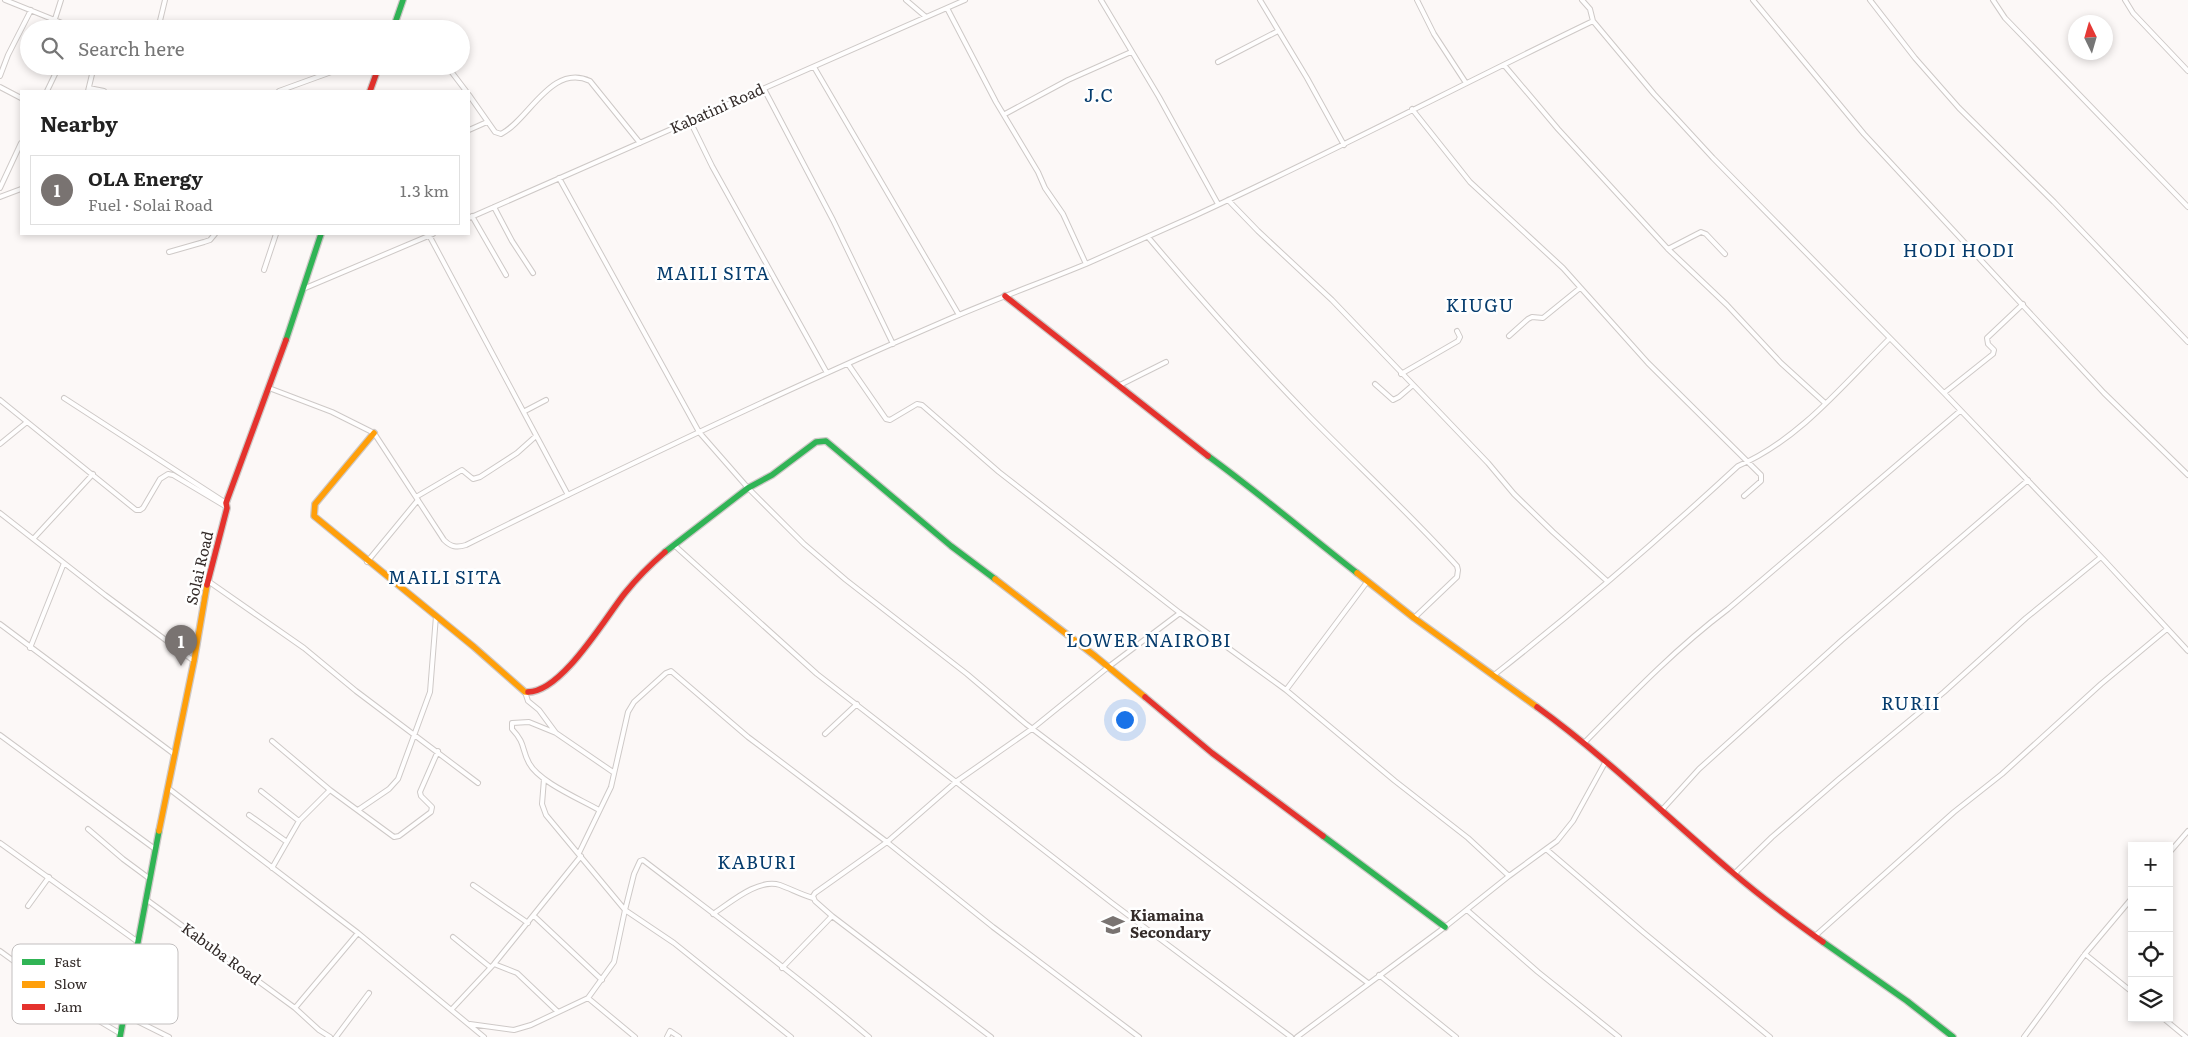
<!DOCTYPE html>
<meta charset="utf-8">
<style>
:root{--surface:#fff;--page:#f2f2f2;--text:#222;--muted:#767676;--line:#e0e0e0;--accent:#797371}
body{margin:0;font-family:Literata,serif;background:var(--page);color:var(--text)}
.controls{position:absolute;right:15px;bottom:15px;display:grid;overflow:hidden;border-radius:0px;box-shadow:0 2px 8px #0003}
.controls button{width:45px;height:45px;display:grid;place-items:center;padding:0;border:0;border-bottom:1px solid var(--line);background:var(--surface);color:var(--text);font:25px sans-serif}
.compass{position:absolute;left:2068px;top:15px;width:45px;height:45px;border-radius:50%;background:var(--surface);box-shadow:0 2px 8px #0003;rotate:355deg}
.you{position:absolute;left:1124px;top:719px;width:18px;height:18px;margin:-12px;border:4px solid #fff;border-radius:50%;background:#1a73e8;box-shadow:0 0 0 8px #1a73e833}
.badge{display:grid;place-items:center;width:32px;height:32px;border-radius:50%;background:var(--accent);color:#fff;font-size:16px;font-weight:700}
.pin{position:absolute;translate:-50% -41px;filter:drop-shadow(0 1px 2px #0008)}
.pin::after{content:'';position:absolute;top:26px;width:18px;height:15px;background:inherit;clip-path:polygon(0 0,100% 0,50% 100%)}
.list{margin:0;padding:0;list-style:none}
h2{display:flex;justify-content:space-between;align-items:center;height:65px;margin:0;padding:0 20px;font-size:21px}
h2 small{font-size:16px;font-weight:400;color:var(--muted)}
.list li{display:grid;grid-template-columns:32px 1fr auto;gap:15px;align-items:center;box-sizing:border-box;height:70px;margin:0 10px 10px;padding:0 10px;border:1px solid var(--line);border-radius:0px}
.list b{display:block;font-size:19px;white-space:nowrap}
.list p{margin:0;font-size:16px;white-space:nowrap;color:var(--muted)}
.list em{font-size:16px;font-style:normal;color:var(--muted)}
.icon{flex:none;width:28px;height:28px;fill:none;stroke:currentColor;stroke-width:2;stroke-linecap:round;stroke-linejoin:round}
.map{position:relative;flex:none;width:2188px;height:1037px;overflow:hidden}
.search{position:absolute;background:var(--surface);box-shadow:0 2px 8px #0003;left:20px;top:20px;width:450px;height:55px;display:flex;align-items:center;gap:12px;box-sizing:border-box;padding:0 18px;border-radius:28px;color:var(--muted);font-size:19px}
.panel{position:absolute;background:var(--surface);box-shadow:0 2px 8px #0003;left:20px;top:90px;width:450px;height:145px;border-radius:0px}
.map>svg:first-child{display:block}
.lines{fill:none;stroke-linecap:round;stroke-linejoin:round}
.street-casing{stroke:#cec9c7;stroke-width:6}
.fast-casing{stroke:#cec9c7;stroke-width:8}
.slow-casing{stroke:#cec9c7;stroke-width:8}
.jam-casing{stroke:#cec9c7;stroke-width:8}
.street{stroke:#fffefe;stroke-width:4}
.fast{stroke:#30b455;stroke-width:5.5}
.slow{stroke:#ff9f0a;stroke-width:5.5}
.jam{stroke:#e5322d;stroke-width:5.5}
.labels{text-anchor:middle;stroke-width:5;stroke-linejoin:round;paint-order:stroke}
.street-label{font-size:15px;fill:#332b29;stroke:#fff}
.poi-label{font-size:15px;font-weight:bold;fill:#332b29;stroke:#fff;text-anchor:start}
.quarter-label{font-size:18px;letter-spacing:1px;fill:#063c6d;stroke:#fff}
.key{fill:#fff;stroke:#c2bfbf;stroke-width:1}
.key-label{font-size:14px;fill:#332b29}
</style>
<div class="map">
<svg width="2188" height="1037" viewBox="0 0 2188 1037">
<rect width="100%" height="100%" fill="#fcf8f7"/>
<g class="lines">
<defs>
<path id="street" d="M5,0L77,29
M906,0L926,17
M1101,0L1159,97L1218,204
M1260,0L1307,78L1344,145
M1417,0L1434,34L1466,83
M1582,0L1590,9L1593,21L1654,94L1713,158L1944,393L2104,560L2188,651
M1753,0L1864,134L2104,393L2188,475
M1870,0L1915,58L1959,108L2054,202L2188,342
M1993,0L2005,18L2188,207
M2125,0L2133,13L2188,71
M947,8L996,102L1038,172L1045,188L1063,214L1086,264
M55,19L61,0
M158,29L165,0
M1218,62L1278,31
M1504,65L1558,129L1668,249L1727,305L1781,363L1825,403
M211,66L228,68L251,66
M447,66L466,91
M814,67L959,315
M0,76L8,55L31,10
M0,87L21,98
M89,88L104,91
M764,89L833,220L893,344
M47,91L59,66
M88,91L94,66
M279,91L334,71L343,66
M469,95L495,132L501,134C529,120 551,63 590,81L640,143
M1412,109L1470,182L1563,268L1648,363L1761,475V481L1744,496
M1005,114L1068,80L1131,52
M690,121L712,166L827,373
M469,130L487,122
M559,178L699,432L748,488L804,544L846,580L967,674L1026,724L1368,983
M0,188L21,143
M0,197L21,189
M1228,200L1258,231L1332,300L1488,463L1514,494L1553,532L1607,581
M494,207L512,241L533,273
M472,216L506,275
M469,218L965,0
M429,235L568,495
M1148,237C1200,299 1254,359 1310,417C1359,467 1410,514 1457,566L1458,570L1457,577L1414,618
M1668,249L1701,232L1706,234L1725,254
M169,252L204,242L210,240L215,234
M264,270L276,234
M303,289L433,234
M1509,336L1528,319L1532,317L1543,318L1580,288
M848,364L886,419L890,420L917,404L922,405L999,472L1180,613L1286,690L1395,781L1468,838L1509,876
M1401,374L1458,341L1460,337L1457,331
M1375,384L1393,400L1399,397L1413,385
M1118,386L1166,362
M269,388L332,412L374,433L444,540C451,547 457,548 466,545C625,466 784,390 947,320C993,300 1040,283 1086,264C1122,248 1158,232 1194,216C1329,154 1460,85 1593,21
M1944,393L1993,354L1994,350L1988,344L1987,338L2023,304
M64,398L226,503
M0,400L136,510H140L143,508L160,479L168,474L173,475L225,506
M525,411L546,400
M0,444L27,422
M416,497L462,470L473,479L480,477L517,453L536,436
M0,513L105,595L194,661
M34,538L93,474
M674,545L817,674L1112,903L1291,1037
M367,562L418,500
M208,581L304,648L356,691L478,783
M0,624L174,754
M30,648L64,563
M1494,675C1578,609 1660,538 1738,466C1799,440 1844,384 1890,338
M1286,690L1367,582
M525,692L528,701L539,710L556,733L613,772
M556,733L529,722L512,723V729C526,744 521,748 529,763C539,782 580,799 599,810
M825,734L857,704
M0,735L155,849
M272,741L330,790L394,837L399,836L431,812L432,807L421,796L420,792L438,751
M1584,743C1630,696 1675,649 1728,609L1960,411
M168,788L358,933L484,1037
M261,791L299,821
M358,810L389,789L398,779L430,692L436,616
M1661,811L1699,769L1842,640L2028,480
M249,815L287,842
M88,829L123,859L150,879
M0,843L138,942
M1546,849L1643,932L1770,1037
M579,853L611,787L628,712L634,702L666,673L671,671L748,737L887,842L993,927L1139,1037
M2169,853L2188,831
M272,868L299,821L330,790
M1734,874L1772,837L1839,779L1944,692L2026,618L2101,557
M473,885L528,923
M147,900L295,1008L319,1030L330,1037
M28,906L49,877
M1467,910L1538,972L1619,1037
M713,914C730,903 758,878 780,885C791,889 802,895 813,898
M534,916L602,980
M832,916L991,1037
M1815,936L1954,812L2002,774L2101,684L2167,629
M453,937L490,967
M0,951L84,1012L121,1034
M2085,954L2132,992
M494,964L517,973L558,1012
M782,968L832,916L815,901L813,896L815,893L887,842L957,781L1033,728L1107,668L1180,613
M1379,975L1456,1037
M588,998L635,1037
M295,1008L358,933
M452,1009L494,964L581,856
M125,1015L169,1037
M2163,1018L2186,1037
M470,1024L514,1030L531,1025L588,998L614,962L625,910L546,815L542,804L544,779
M336,1037L369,993
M667,1037L670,1031L679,1037
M791,1037L674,943L625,910L634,874L640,861L643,860C719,918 796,975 869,1037
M1297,1037L1445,927L1509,876L1557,841L1573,821L1606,761
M2024,1037L2085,954L2132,898"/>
<path id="fast" d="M393,29L403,0
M286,340L321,234
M1208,456C1259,493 1307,534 1357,573
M665,552L748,488L772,475L816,442L826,441L951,546L995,579
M1323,836L1445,927
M1823,942L1907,1001L1953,1037
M120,1037L159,831"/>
<path id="slow" d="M374,433L315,504L314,516L474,647L525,692H528
M1357,573L1414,618L1537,707
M995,579L1095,656L1145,697
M159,831L194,661L207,585"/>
<path id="jam" d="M370,91L379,66
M1005,296L1208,456
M207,585L227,508L226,503L286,340
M528,692C562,692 605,618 625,593C637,578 650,565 665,552
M1145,697L1212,753L1323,836
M1537,707C1606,757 1667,817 1732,872C1761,897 1792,920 1823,942"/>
</defs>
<use href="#street" class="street-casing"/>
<use href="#fast" class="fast-casing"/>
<use href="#slow" class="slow-casing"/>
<use href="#jam" class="jam-casing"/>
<use href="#street" class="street"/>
<use href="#fast" class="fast"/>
<use href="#slow" class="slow"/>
<use href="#jam" class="jam"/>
</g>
<defs>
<symbol id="school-bare" viewBox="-9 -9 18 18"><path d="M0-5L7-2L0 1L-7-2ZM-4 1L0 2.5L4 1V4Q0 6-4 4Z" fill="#797371" stroke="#fff" stroke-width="2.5" paint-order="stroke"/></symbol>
</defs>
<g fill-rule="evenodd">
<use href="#school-bare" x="1097" y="909" width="32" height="32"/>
</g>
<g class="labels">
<g class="street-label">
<text transform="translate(717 109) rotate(-24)" y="5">Kabatini Road</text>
<text transform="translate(200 568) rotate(-77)" y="5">Solai Road</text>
<text transform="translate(221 954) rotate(36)" y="5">Kabuba Road</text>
</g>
<g class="poi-label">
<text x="1130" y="921">Kiamaina<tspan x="1130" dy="17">Secondary</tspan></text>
</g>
<g class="quarter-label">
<text x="1099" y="102">J.C</text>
<text x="1959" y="257">HODI HODI</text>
<text x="713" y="280">MAILI SITA</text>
<text x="1480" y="312">KIUGU</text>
<text x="445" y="584">MAILI SITA</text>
<text x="1149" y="647">LOWER NAIROBI</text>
<text x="1911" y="710">RURII</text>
<text x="757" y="869">KABURI</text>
</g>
</g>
<rect x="12" y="944" width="166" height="80" rx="8" class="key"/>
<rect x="22" y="959" width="23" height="6" fill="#30b455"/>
<rect x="22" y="981" width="23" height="7" fill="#ff9f0a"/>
<rect x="22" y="1004" width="23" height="6" fill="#e5322d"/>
<g class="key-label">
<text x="54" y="967">Fast</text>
<text x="54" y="989">Slow</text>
<text x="54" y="1012">Jam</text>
</g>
</svg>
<div class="controls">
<button>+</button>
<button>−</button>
<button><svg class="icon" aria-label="locate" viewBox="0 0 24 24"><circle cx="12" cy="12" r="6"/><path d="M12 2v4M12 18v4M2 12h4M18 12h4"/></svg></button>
<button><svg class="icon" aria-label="layers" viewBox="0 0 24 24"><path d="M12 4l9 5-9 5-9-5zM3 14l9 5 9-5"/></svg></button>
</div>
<svg class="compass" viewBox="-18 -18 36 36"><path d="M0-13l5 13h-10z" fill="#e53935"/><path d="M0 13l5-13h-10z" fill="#767676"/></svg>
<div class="you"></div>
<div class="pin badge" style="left:181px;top:666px">1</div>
<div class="search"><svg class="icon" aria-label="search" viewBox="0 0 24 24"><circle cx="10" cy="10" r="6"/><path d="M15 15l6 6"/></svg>Search here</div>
<section class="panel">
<h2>Nearby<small></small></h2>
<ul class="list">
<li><span class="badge">1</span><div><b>OLA Energy</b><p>Fuel · Solai Road</p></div><em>1.3 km</em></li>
</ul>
</section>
</div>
